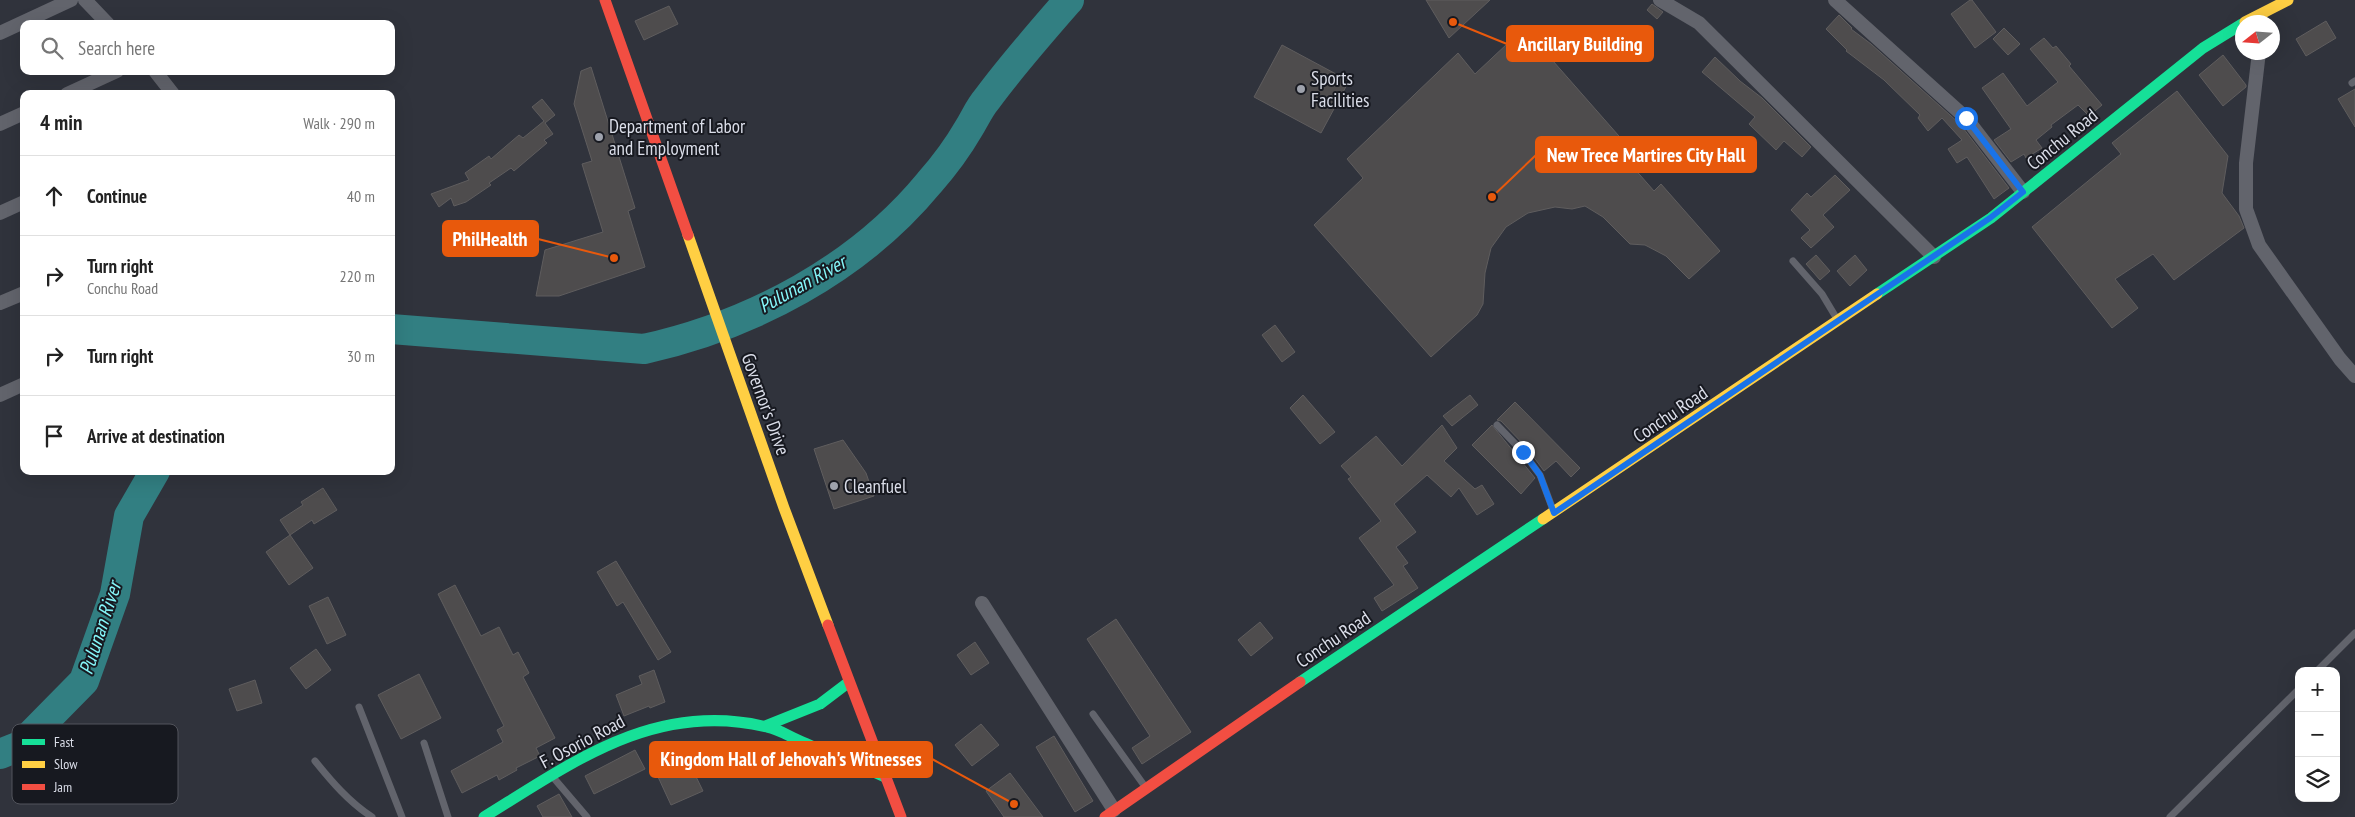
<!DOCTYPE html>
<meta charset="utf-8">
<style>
:root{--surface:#fff;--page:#f2f2f2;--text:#222;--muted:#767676;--line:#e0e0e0}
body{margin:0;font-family:"PT Sans Narrow",sans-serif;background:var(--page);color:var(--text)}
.controls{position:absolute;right:15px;bottom:15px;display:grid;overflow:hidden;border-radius:10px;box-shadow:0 5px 20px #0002}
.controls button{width:45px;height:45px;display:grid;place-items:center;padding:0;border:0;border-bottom:1px solid var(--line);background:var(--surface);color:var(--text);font:25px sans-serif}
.compass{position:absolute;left:2235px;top:15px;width:45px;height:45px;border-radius:50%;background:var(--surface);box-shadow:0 5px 20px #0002;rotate:253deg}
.stop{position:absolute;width:15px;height:15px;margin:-11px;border:4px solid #1a73e8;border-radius:50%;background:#fff}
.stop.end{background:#1a73e8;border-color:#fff;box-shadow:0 1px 5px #0008}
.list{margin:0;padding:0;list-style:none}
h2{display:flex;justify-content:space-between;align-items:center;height:65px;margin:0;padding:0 20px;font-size:21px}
h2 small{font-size:16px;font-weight:400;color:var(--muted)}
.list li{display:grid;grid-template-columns:32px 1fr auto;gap:15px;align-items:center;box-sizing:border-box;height:80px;padding:0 20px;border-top:1px solid var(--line)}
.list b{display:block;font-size:19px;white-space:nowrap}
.list p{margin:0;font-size:16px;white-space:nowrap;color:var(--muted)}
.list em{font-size:16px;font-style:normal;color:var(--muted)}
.icon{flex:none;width:28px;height:28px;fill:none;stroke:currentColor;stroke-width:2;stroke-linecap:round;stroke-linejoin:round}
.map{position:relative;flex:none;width:2355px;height:817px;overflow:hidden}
.search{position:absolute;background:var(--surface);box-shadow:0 5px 20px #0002;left:20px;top:20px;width:375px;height:55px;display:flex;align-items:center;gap:12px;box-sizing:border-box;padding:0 18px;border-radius:10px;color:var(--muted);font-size:19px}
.panel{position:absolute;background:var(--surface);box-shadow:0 5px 20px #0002;left:20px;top:90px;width:375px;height:385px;border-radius:10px}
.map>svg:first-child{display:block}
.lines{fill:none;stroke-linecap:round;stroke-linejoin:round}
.river{stroke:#327f82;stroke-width:30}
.building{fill:#4e4c4d;stroke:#5f5d5e}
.lane{stroke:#62646c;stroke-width:7}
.street{stroke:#62646c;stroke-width:14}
.fast{stroke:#16e098;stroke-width:11}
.slow{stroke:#ffcf43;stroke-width:11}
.jam{stroke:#f24e42;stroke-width:11}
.route{stroke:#1a73e8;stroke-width:6}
.poi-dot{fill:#9ea2ac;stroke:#171920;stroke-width:2}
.labels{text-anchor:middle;stroke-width:4;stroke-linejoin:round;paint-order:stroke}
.poi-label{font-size:19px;fill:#dadde8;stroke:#171920;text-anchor:start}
.street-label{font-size:19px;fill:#dadde8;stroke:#171920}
.water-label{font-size:20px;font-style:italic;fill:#86f7fa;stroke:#171920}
.key{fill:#171920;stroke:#52545c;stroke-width:1}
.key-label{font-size:14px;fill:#dadde8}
.leader{fill:none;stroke:#e8590c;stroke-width:2}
.callout-dot{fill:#e8590c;stroke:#171920;stroke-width:2}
.callout{fill:#e8590c;stroke:#e8590c;stroke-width:2}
.callout-label{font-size:20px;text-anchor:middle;font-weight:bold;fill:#fff}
</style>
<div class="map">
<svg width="2355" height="817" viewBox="0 0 2355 817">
<rect width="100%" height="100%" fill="#30333c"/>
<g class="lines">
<path class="river" d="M391,329L644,349C752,325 858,269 929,183C944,166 958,147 969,128C975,118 980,107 987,99C1012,65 1041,32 1069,0
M0,754L20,746L84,681L115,594L129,516L155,471"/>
</g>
<path class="building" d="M1426,0H1490L1449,38Z
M1970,0H1972L1996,32L1975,48L1951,14Z
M1652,4L1663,12L1657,19L1647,10Z
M669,6L678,24L644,40L635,21Z
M1839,15L1852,28L1851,29L1871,44L1960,124L2009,188L1994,199L1967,157L1957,163L1948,149L1962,140L1942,118L1928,131L1918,118L1920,115L1884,80L1846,51L1847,50L1826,29Z
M2326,21L2336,38L2306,56L2296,39Z
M1524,28L1640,160L1633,167L1654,191L1661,184L1720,251L1689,279L1666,256L1645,245L1630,244L1603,217L1585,206L1572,209L1555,207L1528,213L1506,227L1491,248L1485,273L1483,304L1477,315L1431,357L1314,225L1363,178L1347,159L1458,53L1475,74Z
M2004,28L2020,44L2008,55L1993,39Z
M2044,38L2053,48L2056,46L2071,64L2069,66L2102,105L2089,116L2078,105L2051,125L2052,127L2036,140L2042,148L2026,158L2024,154L2011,162L1994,140L2011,129L1982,88L2003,73L2027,106L2058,82L2030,49Z
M1282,45L1349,81L1321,133L1254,97Z
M2223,55L2246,85V87L2223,106L2199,75Z
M1715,57L1740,81L1762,98L1811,147L1802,157L1784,141L1776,150L1749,124L1755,117L1702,72Z
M591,67L635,208L628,211L645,267L559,296H536L545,250L603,232L582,164L592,161L574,104L581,71Z
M2355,89V127L2338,99Z
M2177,91L2228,156L2222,193L2239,216L2244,228L2174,280L2153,254L2115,279L2138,308L2112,328L2032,227L2121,154L2112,143Z
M542,99L555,115L545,123L553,134L544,140L547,143L514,171L511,168L489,183L491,185L466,202L454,206L451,198L439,207L431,194L469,180L465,173L489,156L491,159L519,135L523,138L544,121L532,107Z
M1835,175L1850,190L1823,215L1834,227L1811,248L1801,238L1810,230L1791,210L1807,193L1811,197Z
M1816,255L1830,271L1820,280L1806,264Z
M1855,255L1867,270L1850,286L1837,271Z
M1275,325L1295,352L1282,362L1262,335Z
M1303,395L1335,432L1320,444L1290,408Z
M1470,395L1478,405L1452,426L1443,416Z
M1515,402L1580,468L1571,477L1556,461L1544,471L1527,448L1501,421L1497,420Z
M1442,425L1457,448L1444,461L1475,489L1482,485L1494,504L1477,515L1459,488L1451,497L1427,475L1394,504L1416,532L1396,547L1408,563L1403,566L1418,588L1382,611L1374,598L1394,585L1359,538L1381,521L1348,479L1351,477L1341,466L1376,436L1402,466Z
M1492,425L1535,478L1521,494L1472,445Z
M843,440L866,473L874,496L834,509L814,449Z
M323,488L337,510L314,524L312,520L290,535L280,520L303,505L301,502Z
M290,535L313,568L289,585L266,552Z
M616,561L671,652L658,660L623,602L617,606L597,572Z
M455,585L481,636L499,627L513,655L518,652L529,673L523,677L555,738L536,748L540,756L516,768L517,770L499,780L497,775L462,793L451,771L503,742L497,730L504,726L438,594Z
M328,597L346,635L327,644L309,606Z
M1116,619L1191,732L1142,764L1132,748L1150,736L1087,639Z
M1260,622L1273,638L1251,656L1238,640Z
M975,642L989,663L971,675L957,655Z
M316,649L331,670L306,689L290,668Z
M654,670L665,702L650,708L649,706L624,716L616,695L642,684L639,676Z
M419,674L441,718L401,739L378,695Z
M255,680L262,703L237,711L229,689Z
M981,724L999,745L972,766L955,745Z
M1054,736L1093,801L1075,812L1036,747Z
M635,750L645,769L594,794L585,776Z
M684,752L703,791L671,805L653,766Z
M1010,773L1043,817H1004L986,791Z
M559,794L572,817H543L537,806Z"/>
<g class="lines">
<path class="lane" d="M2352,83L2355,81
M1793,261L1822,294L1837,319
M1497,425L1523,452L1540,475L1553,510
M2317,671L2355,633
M359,707L402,817
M1093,714L1146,788
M424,743L448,817
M315,761C332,782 349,802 372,817
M552,776L587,817
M2170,817L2299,689"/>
<path class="street" d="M85,0L108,24
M1660,0L1699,23L1934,257
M1835,0L1966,118L2023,192
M0,33L71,0
M2259,52L2246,163V209L2259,245L2340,359L2355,376
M155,71L173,94
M67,94L117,71
M0,124L24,113
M0,213L24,202
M0,303L24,293
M0,395L24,384
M982,603L1114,810"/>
<path class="fast" d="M1877,294L1991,218L2203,48L2242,24
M1300,682L1543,519
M765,726L820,704L849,682
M484,817C573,762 656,700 767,727C778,729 787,735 798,740C827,753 856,764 885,777"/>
<path class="slow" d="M2245,22L2288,0
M688,235L784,508L828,625
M1543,519L1877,294"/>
<path class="jam" d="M605,0L688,235
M828,625L901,817
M1105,817L1300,682"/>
</g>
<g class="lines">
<path class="route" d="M1523,452L1540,475L1554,513L1990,218L2023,192L1966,118"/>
</g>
<g class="poi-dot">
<circle cx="1301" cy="89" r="5"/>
<circle cx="599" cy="137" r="5"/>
<circle cx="834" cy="486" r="5"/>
</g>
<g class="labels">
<g class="poi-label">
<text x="1311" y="85">Sports<tspan x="1311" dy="22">Facilities</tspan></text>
<text x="609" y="133">Department of Labor<tspan x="609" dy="22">and Employment</tspan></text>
<text x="844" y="493">Cleanfuel</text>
</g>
<g class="street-label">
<text transform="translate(2062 139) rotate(-39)" y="7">Conchu Road</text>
<text transform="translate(766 404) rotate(70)" y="7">Governor's Drive</text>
<text transform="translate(1670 414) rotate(-34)" y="7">Conchu Road</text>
<text transform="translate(1333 639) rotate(-34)" y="7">Conchu Road</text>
<text transform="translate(582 741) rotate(-28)" y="7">F. Osorio Road</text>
</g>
<g class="water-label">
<text transform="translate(802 284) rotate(-29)" y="7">Pulunan River</text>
<text transform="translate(100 628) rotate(-72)" y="7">Pulunan River</text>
</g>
</g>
<rect x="12" y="724" width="166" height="80" rx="8" class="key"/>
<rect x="22" y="739" width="23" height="6" fill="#16e098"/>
<rect x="22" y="761" width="23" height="7" fill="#ffcf43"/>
<rect x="22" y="784" width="23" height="6" fill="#f24e42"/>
<g class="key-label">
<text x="54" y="747">Fast</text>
<text x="54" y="769">Slow</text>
<text x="54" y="792">Jam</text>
</g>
<path class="leader" d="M1453 22L1507 44M1492 197L1536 155M614 258L538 239M1014 804L932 759"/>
<g class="callout-dot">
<circle cx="1453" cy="22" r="5"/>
<circle cx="1492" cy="197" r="5"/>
<circle cx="614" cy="258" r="5"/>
<circle cx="1014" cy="804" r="5"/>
</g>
<g class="callout">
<rect x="1507" y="26" width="146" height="35" rx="5"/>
<rect x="1536" y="137" width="220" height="35" rx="5"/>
<rect x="443" y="221" width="95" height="35" rx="5"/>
<rect x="650" y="742" width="282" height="35" rx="5"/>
</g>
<g class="callout-label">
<text x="1580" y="51">Ancillary Building</text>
<text x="1646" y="162">New Trece Martires City Hall</text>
<text x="490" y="246">PhilHealth</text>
<text x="791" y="766">Kingdom Hall of Jehovah's Witnesses</text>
</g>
</svg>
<div class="controls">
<button>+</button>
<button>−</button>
<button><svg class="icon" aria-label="layers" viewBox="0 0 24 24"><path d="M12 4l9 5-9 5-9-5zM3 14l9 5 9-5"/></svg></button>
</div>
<svg class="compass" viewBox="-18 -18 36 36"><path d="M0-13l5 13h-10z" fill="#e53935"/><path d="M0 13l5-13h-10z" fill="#767676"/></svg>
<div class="stop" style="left:1966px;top:118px"></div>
<div class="stop end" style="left:1523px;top:452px"></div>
<div class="search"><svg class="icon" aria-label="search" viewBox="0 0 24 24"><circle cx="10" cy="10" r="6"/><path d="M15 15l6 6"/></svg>Search here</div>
<section class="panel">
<h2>4 min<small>Walk · 290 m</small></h2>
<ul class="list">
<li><svg class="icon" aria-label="ahead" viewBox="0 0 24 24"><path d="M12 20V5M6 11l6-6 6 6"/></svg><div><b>Continue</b></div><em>40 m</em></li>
<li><svg class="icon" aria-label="right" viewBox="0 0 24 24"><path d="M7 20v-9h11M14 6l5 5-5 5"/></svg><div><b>Turn right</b><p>Conchu Road</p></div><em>220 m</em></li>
<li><svg class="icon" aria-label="right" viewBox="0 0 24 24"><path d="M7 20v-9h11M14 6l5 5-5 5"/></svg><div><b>Turn right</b></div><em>30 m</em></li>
<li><svg class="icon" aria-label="arrive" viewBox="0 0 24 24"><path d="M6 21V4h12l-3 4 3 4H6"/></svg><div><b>Arrive at destination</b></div></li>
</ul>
</section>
</div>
